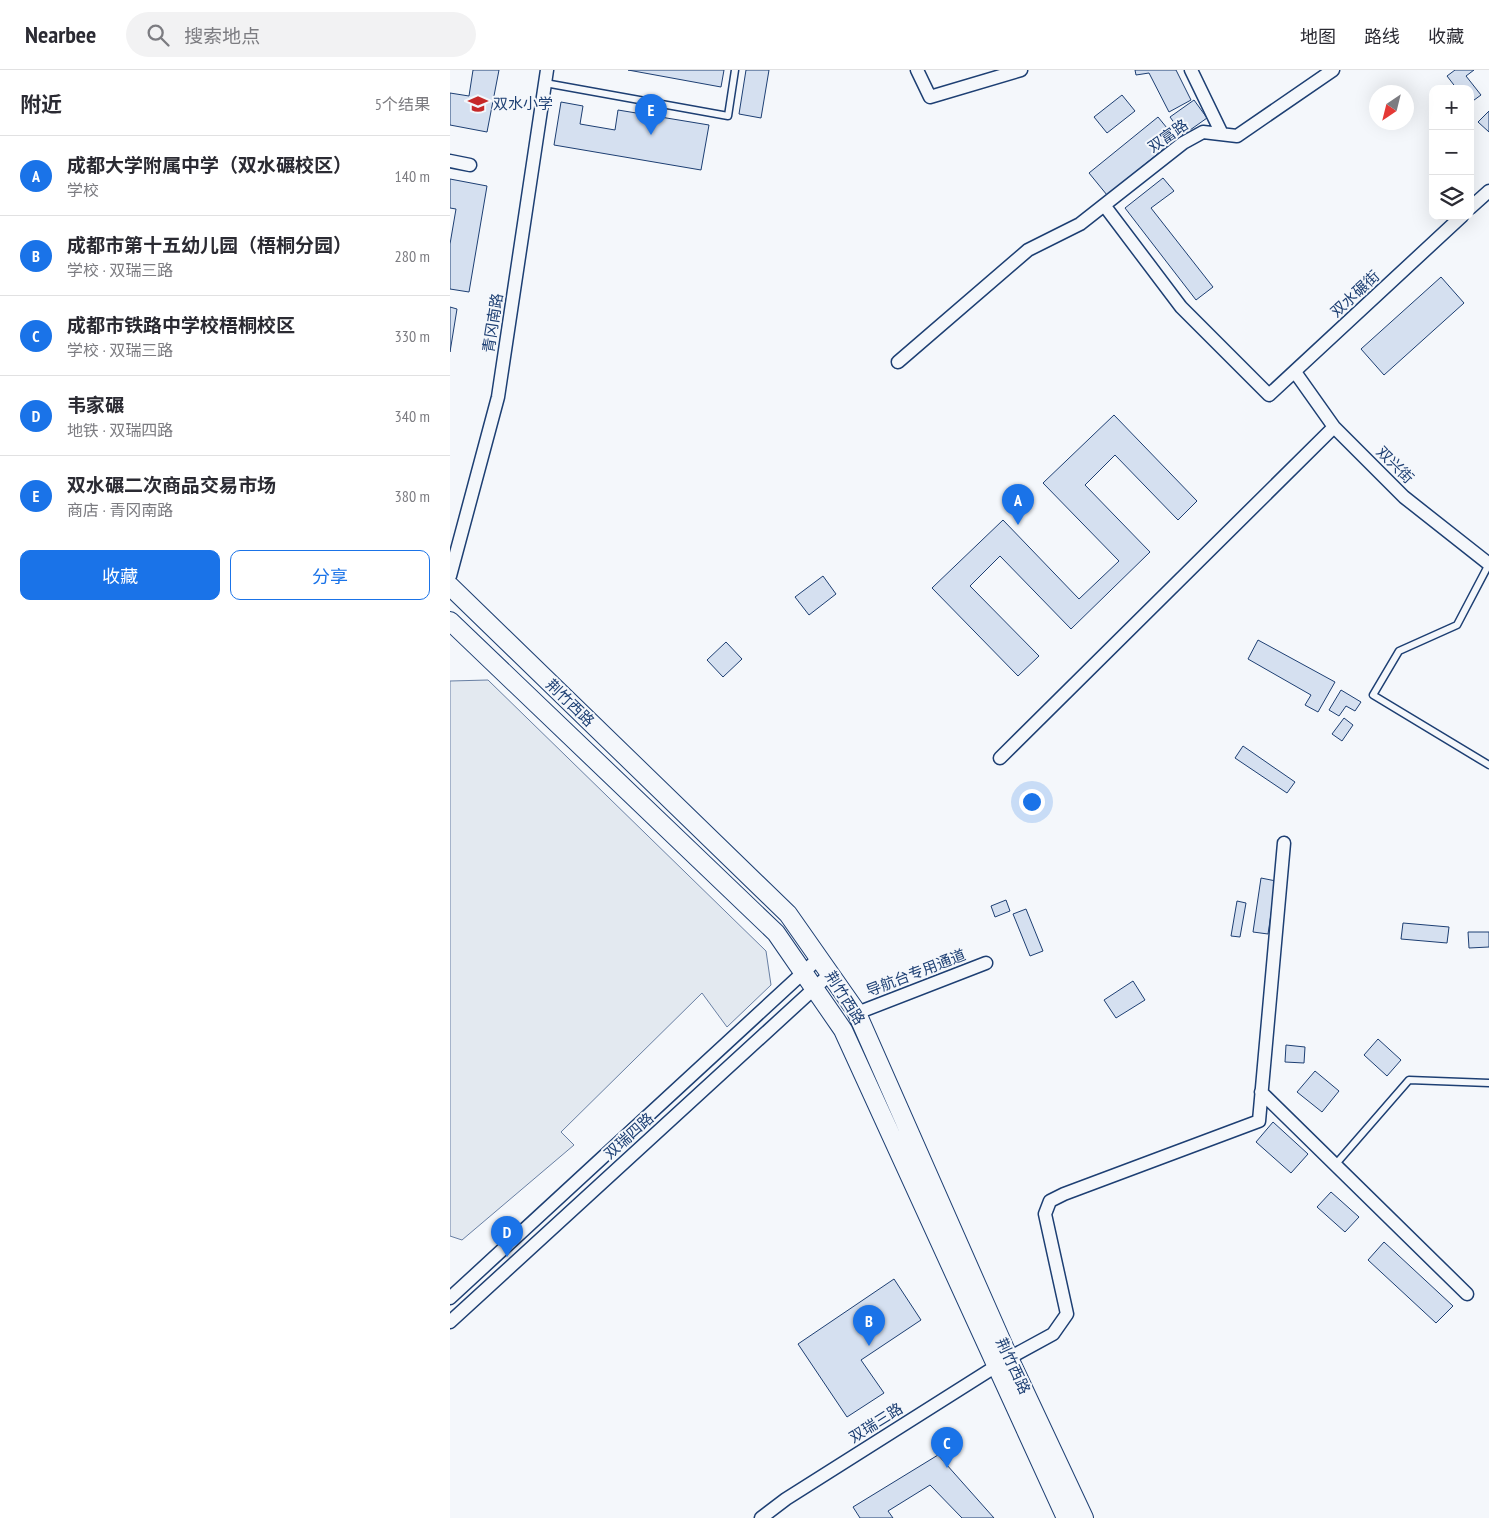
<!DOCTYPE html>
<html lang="zh">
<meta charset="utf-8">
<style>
:root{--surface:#fff;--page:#f2f2f3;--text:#2b2b33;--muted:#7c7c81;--line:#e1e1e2;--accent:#1a73e8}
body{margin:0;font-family:"PT Sans Narrow","Noto Sans SC",sans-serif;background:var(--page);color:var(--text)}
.controls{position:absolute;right:15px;top:15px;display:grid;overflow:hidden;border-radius:10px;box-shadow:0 5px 20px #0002}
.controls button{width:45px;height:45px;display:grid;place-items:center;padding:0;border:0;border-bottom:1px solid var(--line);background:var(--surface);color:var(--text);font:25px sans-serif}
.compass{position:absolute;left:919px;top:15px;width:45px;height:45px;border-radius:50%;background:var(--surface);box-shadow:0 5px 20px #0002;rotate:215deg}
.you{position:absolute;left:581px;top:731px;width:18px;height:18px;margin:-12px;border:4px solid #fff;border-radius:50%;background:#1a73e8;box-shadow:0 0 0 8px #1a73e833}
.badge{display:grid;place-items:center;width:32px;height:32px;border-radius:50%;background:var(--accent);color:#fff;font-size:16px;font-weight:700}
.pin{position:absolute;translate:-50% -41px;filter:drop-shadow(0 1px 2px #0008)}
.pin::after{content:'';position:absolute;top:26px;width:18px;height:15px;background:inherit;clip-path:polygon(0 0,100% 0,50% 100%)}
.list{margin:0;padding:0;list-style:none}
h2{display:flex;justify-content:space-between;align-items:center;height:65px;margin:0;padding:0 20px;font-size:21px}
h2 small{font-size:16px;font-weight:400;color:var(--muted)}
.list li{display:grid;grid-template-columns:32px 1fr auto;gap:15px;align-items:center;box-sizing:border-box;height:80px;padding:0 20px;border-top:1px solid var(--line)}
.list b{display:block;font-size:19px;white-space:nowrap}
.list p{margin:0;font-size:16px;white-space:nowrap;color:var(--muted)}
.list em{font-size:16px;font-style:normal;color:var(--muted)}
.actions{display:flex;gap:10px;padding:15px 20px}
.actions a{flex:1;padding:11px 0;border:1px solid var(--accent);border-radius:10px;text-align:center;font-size:18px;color:var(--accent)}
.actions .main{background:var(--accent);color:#fff}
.icon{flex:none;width:28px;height:28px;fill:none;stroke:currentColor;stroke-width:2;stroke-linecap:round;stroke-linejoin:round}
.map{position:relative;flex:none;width:1039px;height:1448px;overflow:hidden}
header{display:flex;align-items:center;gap:30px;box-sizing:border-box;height:70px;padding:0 25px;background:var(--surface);border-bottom:1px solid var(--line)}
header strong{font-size:24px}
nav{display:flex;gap:28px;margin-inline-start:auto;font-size:18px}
.search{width:350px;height:45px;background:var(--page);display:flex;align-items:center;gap:12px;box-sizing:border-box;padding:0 18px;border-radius:28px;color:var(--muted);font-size:19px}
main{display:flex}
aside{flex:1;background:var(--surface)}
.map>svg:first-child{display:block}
.green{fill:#e3e9f0;stroke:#687fa3}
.building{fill:#d5e0f0;stroke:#1d3f73}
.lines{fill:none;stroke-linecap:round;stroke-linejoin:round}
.service-casing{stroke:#1d3f73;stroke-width:9}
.minor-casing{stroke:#1d3f73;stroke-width:15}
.secondary-casing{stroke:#1d3f73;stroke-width:20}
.service{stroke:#f4f7fb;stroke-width:6}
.minor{stroke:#f4f7fb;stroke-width:12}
.secondary{stroke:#f4f7fb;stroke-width:18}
.labels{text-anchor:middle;stroke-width:4;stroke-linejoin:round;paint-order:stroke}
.poi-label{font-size:15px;fill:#1d3f73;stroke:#f4f7fb;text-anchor:start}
.street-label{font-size:15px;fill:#1d3f73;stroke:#f4f7fb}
</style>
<header>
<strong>Nearbee</strong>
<div class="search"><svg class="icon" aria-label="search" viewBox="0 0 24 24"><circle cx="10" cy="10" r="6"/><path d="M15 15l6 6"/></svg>搜索地点</div>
<nav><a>地图</a><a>路线</a><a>收藏</a></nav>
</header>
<main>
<aside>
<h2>附近<small>5个结果</small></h2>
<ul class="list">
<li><span class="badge">A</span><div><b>成都大学附属中学（双水碾校区）</b><p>学校</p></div><em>140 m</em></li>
<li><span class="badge">B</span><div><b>成都市第十五幼儿园（梧桐分园）</b><p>学校 · 双瑞三路</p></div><em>280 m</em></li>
<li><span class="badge">C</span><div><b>成都市铁路中学校梧桐校区</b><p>学校 · 双瑞三路</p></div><em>330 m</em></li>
<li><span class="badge">D</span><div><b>韦家碾</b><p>地铁 · 双瑞四路</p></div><em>340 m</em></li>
<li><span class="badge">E</span><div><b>双水碾二次商品交易市场</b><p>商店 · 青冈南路</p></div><em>380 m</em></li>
</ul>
<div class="actions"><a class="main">收藏</a><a>分享</a></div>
</aside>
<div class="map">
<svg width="1039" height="1448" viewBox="0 0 1039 1448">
<rect width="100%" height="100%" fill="#f4f7fb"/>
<path class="green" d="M38,610L316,881L321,915L277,957L252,923L111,1062L124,1075L12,1170L0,1166V611Z"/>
<path class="building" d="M23,0H49L37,62L0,55V23L19,26Z
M178,0H274L271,17Z
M296,0H319L311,48L289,44Z
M685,0H726L741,30L719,42L699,3L686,5Z
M1005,0H1024L1016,6L1031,25L1020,33V19H1007L997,6Z
M672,25L685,41L657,63L644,47Z
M744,30L757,48L733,65L720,47Z
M111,32L133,36L130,54L165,60L168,40L259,55L251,100L104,75Z
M1039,41V62L1028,52Z
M708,47L726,69L657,125L639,103Z
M713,108L724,121L701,138L763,217L746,230L675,138Z
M0,109L37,116L19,222L0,219V174L6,139L0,138Z
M991,207L1014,233L934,305L911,279Z
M0,237L7,239L0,282Z
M664,345L747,431L728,450L665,385L635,415L700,482L621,559L550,486L520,516L589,586L568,606L482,518L553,450L629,529L669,491L593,413Z
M373,506L386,524L359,545L345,527Z
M808,570L885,612L868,642L855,635L861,625L798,589Z
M276,572L292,589L273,607L257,590Z
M891,620L911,632L905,641L896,636L889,646L879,640Z
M894,648L903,655L892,671L882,664Z
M793,676L845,712L837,723L785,688Z
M811,808L826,811L818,864L803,862Z
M556,830L560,841L545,847L541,836Z
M787,831L796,833L790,867L781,866Z
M576,839L593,881L580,886L563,844Z
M953,853L999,857L997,873L951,869Z
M1018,862H1039V877L1019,878Z
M683,911L695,930L666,948L654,930Z
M928,969L951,990L937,1006L914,985Z
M836,975L855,977L854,993L835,992Z
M865,1001L889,1021L872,1042L847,1022Z
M823,1052L858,1084L841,1103L806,1072Z
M881,1122L909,1147L895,1162L867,1137Z
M934,1172L1003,1236L986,1253L918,1190Z
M444,1209L471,1250L411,1290L434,1323L397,1347L348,1274Z
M488,1385L544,1448H512L480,1415L438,1441L443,1448H410L403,1437Z"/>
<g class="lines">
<defs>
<path id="service" d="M95,13L278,46L285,0
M1039,494L1007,555L949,581L923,625L1039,695
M885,1095L959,1010L1039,1013"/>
<path id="minor" d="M467,0L480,27L571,0
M741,0L772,64
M0,91L20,95
M654,135L731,237L819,325L1012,146
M1020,138L1039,121
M448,292L578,180L630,154L733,73L753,62L787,66L883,0
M845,302L884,357L954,427L1039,494
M0,506L48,327L97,0
M550,688L884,357
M407,943L536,893
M811,1022L1017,1224
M0,1228L369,888
M0,1252L380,904
M311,1448L336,1429L559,1288L603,1264L617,1244L595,1144L600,1131L614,1124L809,1051L834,773"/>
<path id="secondary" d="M0,516L338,844L406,941L559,1288L634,1448
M0,551L326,863L393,960L616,1448"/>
</defs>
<use href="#service" class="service-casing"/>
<use href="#minor" class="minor-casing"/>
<use href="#secondary" class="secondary-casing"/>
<use href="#service" class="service"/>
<use href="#minor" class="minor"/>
<use href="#secondary" class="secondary"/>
</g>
<defs>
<symbol id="school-bare" viewBox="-9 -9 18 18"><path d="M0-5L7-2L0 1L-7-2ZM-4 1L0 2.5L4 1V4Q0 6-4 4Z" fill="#c62828" stroke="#f4f7fb" stroke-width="2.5" paint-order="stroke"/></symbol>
</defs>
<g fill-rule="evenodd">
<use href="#school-bare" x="14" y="20" width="28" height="28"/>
</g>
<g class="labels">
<g class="poi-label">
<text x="43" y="39">双水小学</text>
</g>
<g class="street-label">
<text transform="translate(718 66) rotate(-35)" y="5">双富路</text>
<text transform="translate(905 224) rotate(-43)" y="5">双水碾街</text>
<text transform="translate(43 253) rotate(-81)" y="5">青冈南路</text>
<text transform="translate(945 395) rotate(45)" y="5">双兴街</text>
<text transform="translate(120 633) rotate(44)" y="5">荆竹西路</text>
<text transform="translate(466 903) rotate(-21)" y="5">导航台专用通道</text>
<text transform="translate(395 928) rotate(58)" y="5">荆竹西路</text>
<text transform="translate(179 1066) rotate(-42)" y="5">双瑞四路</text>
<text transform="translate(563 1296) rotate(65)" y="5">荆竹西路</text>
<text transform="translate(426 1353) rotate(-32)" y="5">双瑞三路</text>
</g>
</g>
</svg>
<div class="controls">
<button>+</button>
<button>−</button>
<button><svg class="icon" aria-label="layers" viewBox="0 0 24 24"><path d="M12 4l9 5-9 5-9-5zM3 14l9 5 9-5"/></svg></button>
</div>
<svg class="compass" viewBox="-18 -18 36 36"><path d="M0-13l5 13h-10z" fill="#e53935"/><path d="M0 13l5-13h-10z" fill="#7c7c81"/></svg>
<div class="you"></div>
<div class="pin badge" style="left:568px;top:455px">A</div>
<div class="pin badge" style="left:419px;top:1276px">B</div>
<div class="pin badge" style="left:497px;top:1398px">C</div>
<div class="pin badge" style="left:57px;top:1187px">D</div>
<div class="pin badge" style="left:201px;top:65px">E</div>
</div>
</main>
